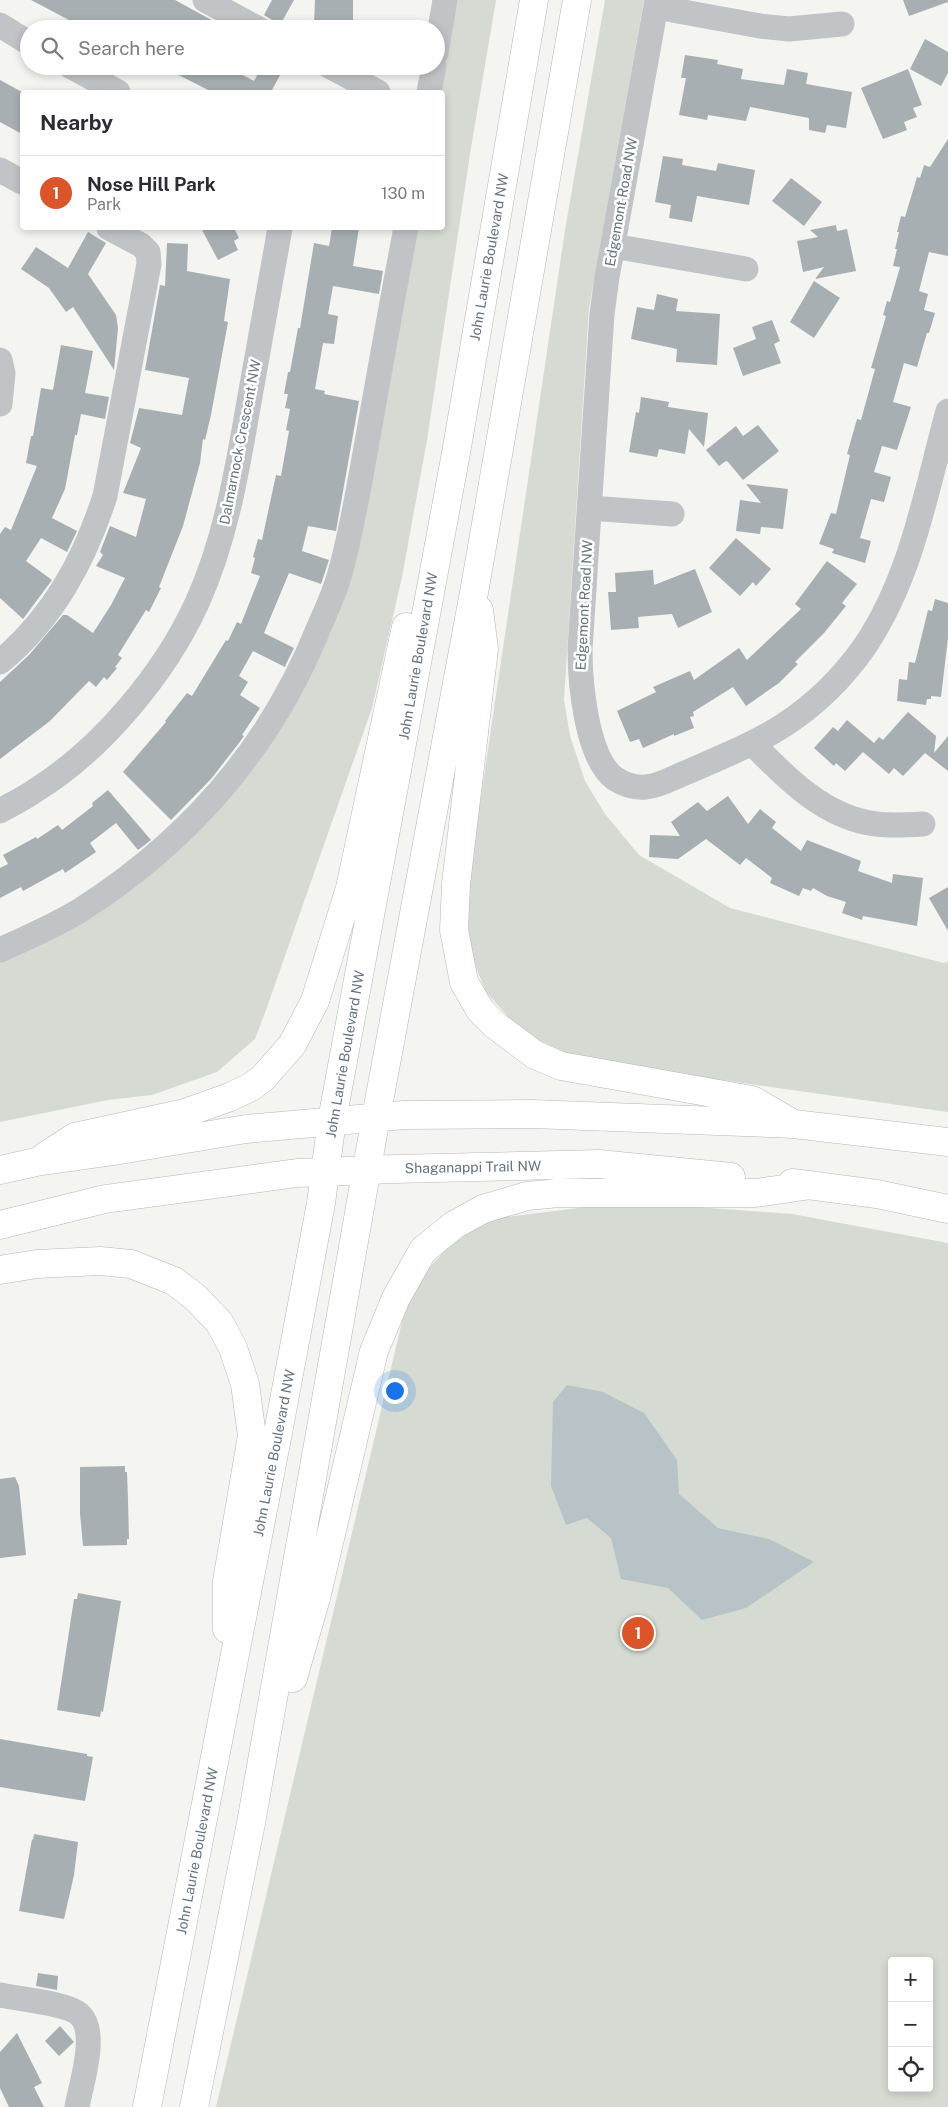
<!DOCTYPE html>
<meta charset="utf-8">
<style>
:root{--surface:#fff;--page:#f7f7f7;--text:#2b2b33;--muted:#7c7c81;--line:#e1e1e2;--accent:#dc5429}
body{margin:0;font-family:"Public Sans",sans-serif;background:var(--page);color:var(--text)}
.controls{position:absolute;right:15px;bottom:15px;display:grid;overflow:hidden;border-radius:5px;box-shadow:0 2px 8px #0003}
.controls button{width:45px;height:45px;display:grid;place-items:center;padding:0;border:0;border-bottom:1px solid var(--line);background:var(--surface);color:var(--text);font:25px sans-serif}
.you{position:absolute;left:394px;top:1390px;width:18px;height:18px;margin:-12px;border:4px solid #fff;border-radius:50%;background:#1a73e8;box-shadow:0 0 0 8px #1a73e833}
.badge{display:grid;place-items:center;width:32px;height:32px;border-radius:50%;background:var(--accent);color:#fff;font-size:16px;font-weight:700}
.pin{position:absolute;translate:-50% -50%;border:2px solid #fff;box-shadow:0 1px 5px #0006}
.list{margin:0;padding:0;list-style:none}
h2{display:flex;justify-content:space-between;align-items:center;height:65px;margin:0;padding:0 20px;font-size:21px}
h2 small{font-size:16px;font-weight:400;color:var(--muted)}
.list li{display:grid;grid-template-columns:32px 1fr auto;gap:15px;align-items:center;box-sizing:border-box;height:75px;padding:0 20px;border-top:1px solid var(--line)}
.list b{display:block;font-size:19px;white-space:nowrap}
.list p{margin:0;font-size:16px;white-space:nowrap;color:var(--muted)}
.list em{font-size:16px;font-style:normal;color:var(--muted)}
.icon{flex:none;width:28px;height:28px;fill:none;stroke:currentColor;stroke-width:2;stroke-linecap:round;stroke-linejoin:round}
.map{position:relative;flex:none;width:948px;height:2107px;overflow:hidden}
.search{position:absolute;background:var(--surface);box-shadow:0 2px 8px #0003;left:20px;top:20px;width:425px;height:55px;display:flex;align-items:center;gap:12px;box-sizing:border-box;padding:0 18px;border-radius:28px;color:var(--muted);font-size:19px}
.panel{position:absolute;background:var(--surface);box-shadow:0 2px 8px #0003;left:20px;top:90px;width:425px;height:140px;border-radius:5px}
.map>svg:first-child{display:block}
.green{fill:#d5dbd2;fill-rule:evenodd}
.water{fill:#b7c3c7}
.building{fill:#a7afb3}
.lines{fill:none;stroke-linecap:round;stroke-linejoin:round}
.major-casing{stroke:#b3b7bb;stroke-width:29}
.minor{stroke:#c0c4c7;stroke-width:25}
.major{stroke:#fff;stroke-width:28}
.labels{text-anchor:middle;stroke-width:5;stroke-linejoin:round;paint-order:stroke}
.street-label{font-size:14px;fill:#647481;stroke:#fff}
</style>
<div class="map">
<svg width="948" height="2107" viewBox="0 0 948 2107">
<rect width="100%" height="100%" fill="#f4f4f1"/>
<path class="green" d="M452,0H496L470,154L427,440L402,577L372,708L266,1010L255,1039L217,1072L152,1095L108,1100L0,1122V959L115,899L312,669L413,228H442V92H436Z
M605,0H644L589,308L564,700L570,736L585,781L605,814L639,855L730,908L944,963L948,961V1112L714,1079L569,1055L522,1032L486,992L475,965L464,911L565,230Z
M627,1202L792,1214L948,1243V2107H216L406,1305L425,1272L453,1242L480,1225L505,1217ZM892,1961H929V2088H892Z"/>
<path class="water" d="M567,1385L603,1392L644,1413L677,1460L679,1494L718,1528L769,1539L814,1562L746,1608L702,1620L668,1588L621,1579L611,1538L587,1518L566,1525L551,1486L553,1402Z"/>
<path class="building" d="M31,0H175L228,29H86Z
M272,0H294L280,25L264,15Z
M315,0H353V24L314,23Z
M903,0H948V2L909,16Z
M925,39L948,52V73L941,86L910,69Z
M685,55L718,60L717,64L743,69L741,79L784,85L787,69L808,73L806,84L852,92L846,128L827,125L825,133L809,130V118L750,107L746,121L708,115L707,120L679,115L686,78H681Z
M161,66H226L254,81L262,66H285L272,90L276,92H212Z
M908,69L922,105L913,108L917,117L904,122L907,130L883,139L861,88Z
M0,80L22,92V134L0,122Z
M948,139V256L929,252L919,291L928,294L924,310L935,313L929,333H927L917,367L904,363L893,402L911,407L897,450L882,446L874,472L891,477L884,502L871,499L860,538L871,541L865,563L832,553L834,549L819,544L831,513L836,514L850,455L847,454L857,419L861,420L875,369L871,368L886,316L883,315L887,301L890,302L900,267L893,266L897,249H895L899,232H897L901,216L905,217L917,177L920,178L924,165L930,167Z
M663,156L683,159L682,165L716,171L718,163L755,170L749,205L697,196L692,222L669,218L671,205L655,202Z
M791,178L822,202L804,226L772,201Z
M836,225L837,231L847,229L856,271L815,279L824,267L803,272L797,241L818,237L810,230Z
M201,228H234L239,238L234,241L238,250L218,260Z
M332,228H359L353,266L383,271L379,294L333,286L328,314L338,316L334,344L323,343L315,389L325,391L324,394L359,401L336,531L308,526L302,551L329,560L321,584L289,573L264,633L294,648L286,664L285,667L253,651L239,676L248,682L240,695L260,708L242,735L244,736L239,743L211,779L171,820L123,772L166,722L165,721L187,693L192,696L226,640L228,641L237,622L241,624L260,576L251,573L255,558L253,557L258,539L262,540L276,475L281,476L289,431L286,430L290,409L285,408L288,394H284L288,372H290L298,328H300L314,243L329,246Z
M88,232L106,243L88,274L116,315L118,328L114,370L73,307L66,312L49,288L21,269L36,247L68,268Z
M167,243L188,244L187,271L230,279L224,321L228,322L211,415L205,440L203,439L200,463L183,526L159,587L161,588L149,612L146,610L118,655L122,658L115,667L117,668L107,680L104,677L96,687L89,681L50,721L0,759V682L29,655L63,615H67L93,633L111,605L125,578L96,566L103,555L100,552L110,526L136,537L146,499L123,493L141,448L130,443L139,408L182,415L189,378L145,370L160,285L165,286Z
M814,281L840,298L814,338L790,322Z
M657,294L678,299L676,311L720,314L717,365L676,362L677,349L631,339L637,307L654,310Z
M772,320L780,341L774,344L781,363L743,376L733,348L756,339L752,327Z
M61,345L93,351L85,393L109,397L105,419L81,414L77,435H75L65,489L52,518L77,531L67,552L41,538L26,561L52,580L23,619L0,598V534L5,527L11,530L37,466L26,463L31,436H33L41,388L53,390Z
M641,397L669,402L668,407L708,413L704,447L689,429L685,454L659,449L657,457L629,452L636,412L639,413Z
M758,425L779,451L743,480L728,462L726,461L719,466L706,450L736,426L743,436Z
M746,484L788,489L783,529L761,527L760,534L736,531L740,500L761,503Z
M736,538L771,569L756,586L753,582L740,596L709,568Z
M827,561L857,584L842,603L846,606L824,633L795,662L798,664L779,683L746,706L733,687L693,712L694,716L690,717L694,728L674,736V734L643,748L639,739L630,742L617,711L656,692L653,687L690,671L694,680L739,648L747,660L801,609L795,604Z
M695,569L712,612L678,628L672,614L638,617L639,628L611,630L608,592H616L615,573L653,570L654,585Z
M935,599L948,603V638L941,697L931,696V699H927L926,705L897,701L899,679L907,680L909,662L915,663L928,610L932,611Z
M908,712L936,736L934,753L948,736V771L925,753L903,776L894,768L889,774L863,752L845,771L836,763L834,766L814,748L833,727L838,731L847,720L874,743L879,737L883,740Z
M108,790L151,840L138,850L116,823L90,843L96,852L65,873L63,869L23,891L21,887L0,898V868L8,864L3,855L36,837L37,839L58,825L62,830L93,806L92,803Z
M728,796L748,824L760,809L776,822L772,828L801,851L807,840L861,861L858,871L892,883L893,874L923,878L917,926L863,916L862,920L842,913L846,902L827,896L813,888L811,891L803,888L799,896L770,883L772,878L746,858L740,865L706,839L678,859L649,857L650,835L680,836L671,822L698,802L707,811Z
M948,887V931L929,898Z
M125,1466V1472H127L128,1500L129,1539H127V1545L83,1546L80,1513V1467Z
M15,1477L19,1486L26,1555L0,1558V1479Z
M78,1593L121,1601L103,1712L101,1711L100,1717L57,1710L74,1599H77Z
M0,1739L87,1754V1756L93,1757L85,1801L0,1787Z
M34,1834L78,1842L74,1875L64,1919L19,1911L32,1839L33,1840Z
M38,1973L58,1976L57,1990L36,1986Z
M60,2026L74,2042L59,2056L45,2041Z
M17,2033L42,2083L34,2087L44,2107H9L0,2088V2052Z"/>
<g class="lines">
<defs>
<path id="major" d="M479,610L484,649L456,884L454,930L464,982L480,1010L495,1025L535,1055L561,1066L752,1100L790,1122
M44,1157L75,1137L185,1113L230,1097L251,1087L263,1078L292,1045L315,1001L350,888L406,627
M0,1170L36,1162L114,1151L246,1129L404,1115L532,1114L794,1124L948,1142
M792,1183L877,1194L948,1209
M0,1225L105,1199L297,1173L394,1169L599,1164L731,1177
M0,1270L37,1264L100,1261L131,1264L174,1281L195,1297L219,1322L233,1348L245,1384L252,1436L227,1581V1629
M293,1678L316,1598L374,1351L396,1298L423,1250L454,1225L483,1209L527,1196L559,1193H756L811,1185
M147,2107L277,1438L321,1203L332,1120L456,453L534,0
M194,2107L251,1823L376,1117L475,587L577,0"/>
</defs>
<use href="#major" class="major-casing"/>
<path class="minor" d="M205,0L259,29
M657,0L607,277L602,314L580,649C580,682 586,756 614,778C623,784 635,788 646,787C659,786 673,778 685,773C719,758 753,745 784,725C815,705 844,676 865,646C912,576 926,491 948,411
M656,7L760,26L789,29L842,24
M0,25L29,43
M436,53L445,0
M70,66L118,92
M329,66L378,92
M429,92L434,66
M0,170L22,182
M613,246L746,269
M0,360L3,373L0,404
M590,508L672,514
M0,662C53,618 84,561 105,496L149,264L148,252L141,245L109,228
M752,743C786,778 825,818 876,824C892,826 907,825 923,824
M0,811C12,804 25,798 36,790C102,749 165,673 197,603C226,539 237,471 249,402C259,344 270,286 280,228
M0,950C27,938 54,926 79,911C188,842 271,747 319,627C327,609 335,592 340,573C353,527 360,479 369,431C381,363 393,295 406,228
M0,1995C18,1999 66,2003 79,2014C99,2031 81,2084 77,2107"/>
<use href="#major" class="major"/>
</g>
<g class="labels">
<g class="street-label">
<text transform="translate(621 202) rotate(-80)" y="5">Edgemont Road NW</text>
<text transform="translate(489 257) rotate(-80)" y="5">John Laurie Boulevard NW</text>
<text transform="translate(240 442) rotate(-79)" y="5">Dalmarnock Crescent NW</text>
<text transform="translate(584 605) rotate(-87)" y="5">Edgemont Road NW</text>
<text transform="translate(418 656) rotate(-80)" y="5">John Laurie Boulevard NW</text>
<text transform="translate(345 1054) rotate(-80)" y="5">John Laurie Boulevard NW</text>
<text transform="translate(473 1167) rotate(-1)" y="5">Shaganappi Trail NW</text>
<text transform="translate(274 1453) rotate(-79)" y="5">John Laurie Boulevard NW</text>
<text transform="translate(197 1851) rotate(-79)" y="5">John Laurie Boulevard NW</text>
</g>
</g>
</svg>
<div class="controls">
<button>+</button>
<button>−</button>
<button><svg class="icon" aria-label="locate" viewBox="0 0 24 24"><circle cx="12" cy="12" r="6"/><path d="M12 2v4M12 18v4M2 12h4M18 12h4"/></svg></button>
</div>
<div class="you"></div>
<div class="pin badge" style="left:638px;top:1633px">1</div>
<div class="search"><svg class="icon" aria-label="search" viewBox="0 0 24 24"><circle cx="10" cy="10" r="6"/><path d="M15 15l6 6"/></svg>Search here</div>
<section class="panel">
<h2>Nearby<small></small></h2>
<ul class="list">
<li><span class="badge">1</span><div><b>Nose Hill Park</b><p>Park</p></div><em>130 m</em></li>
</ul>
</section>
</div>
